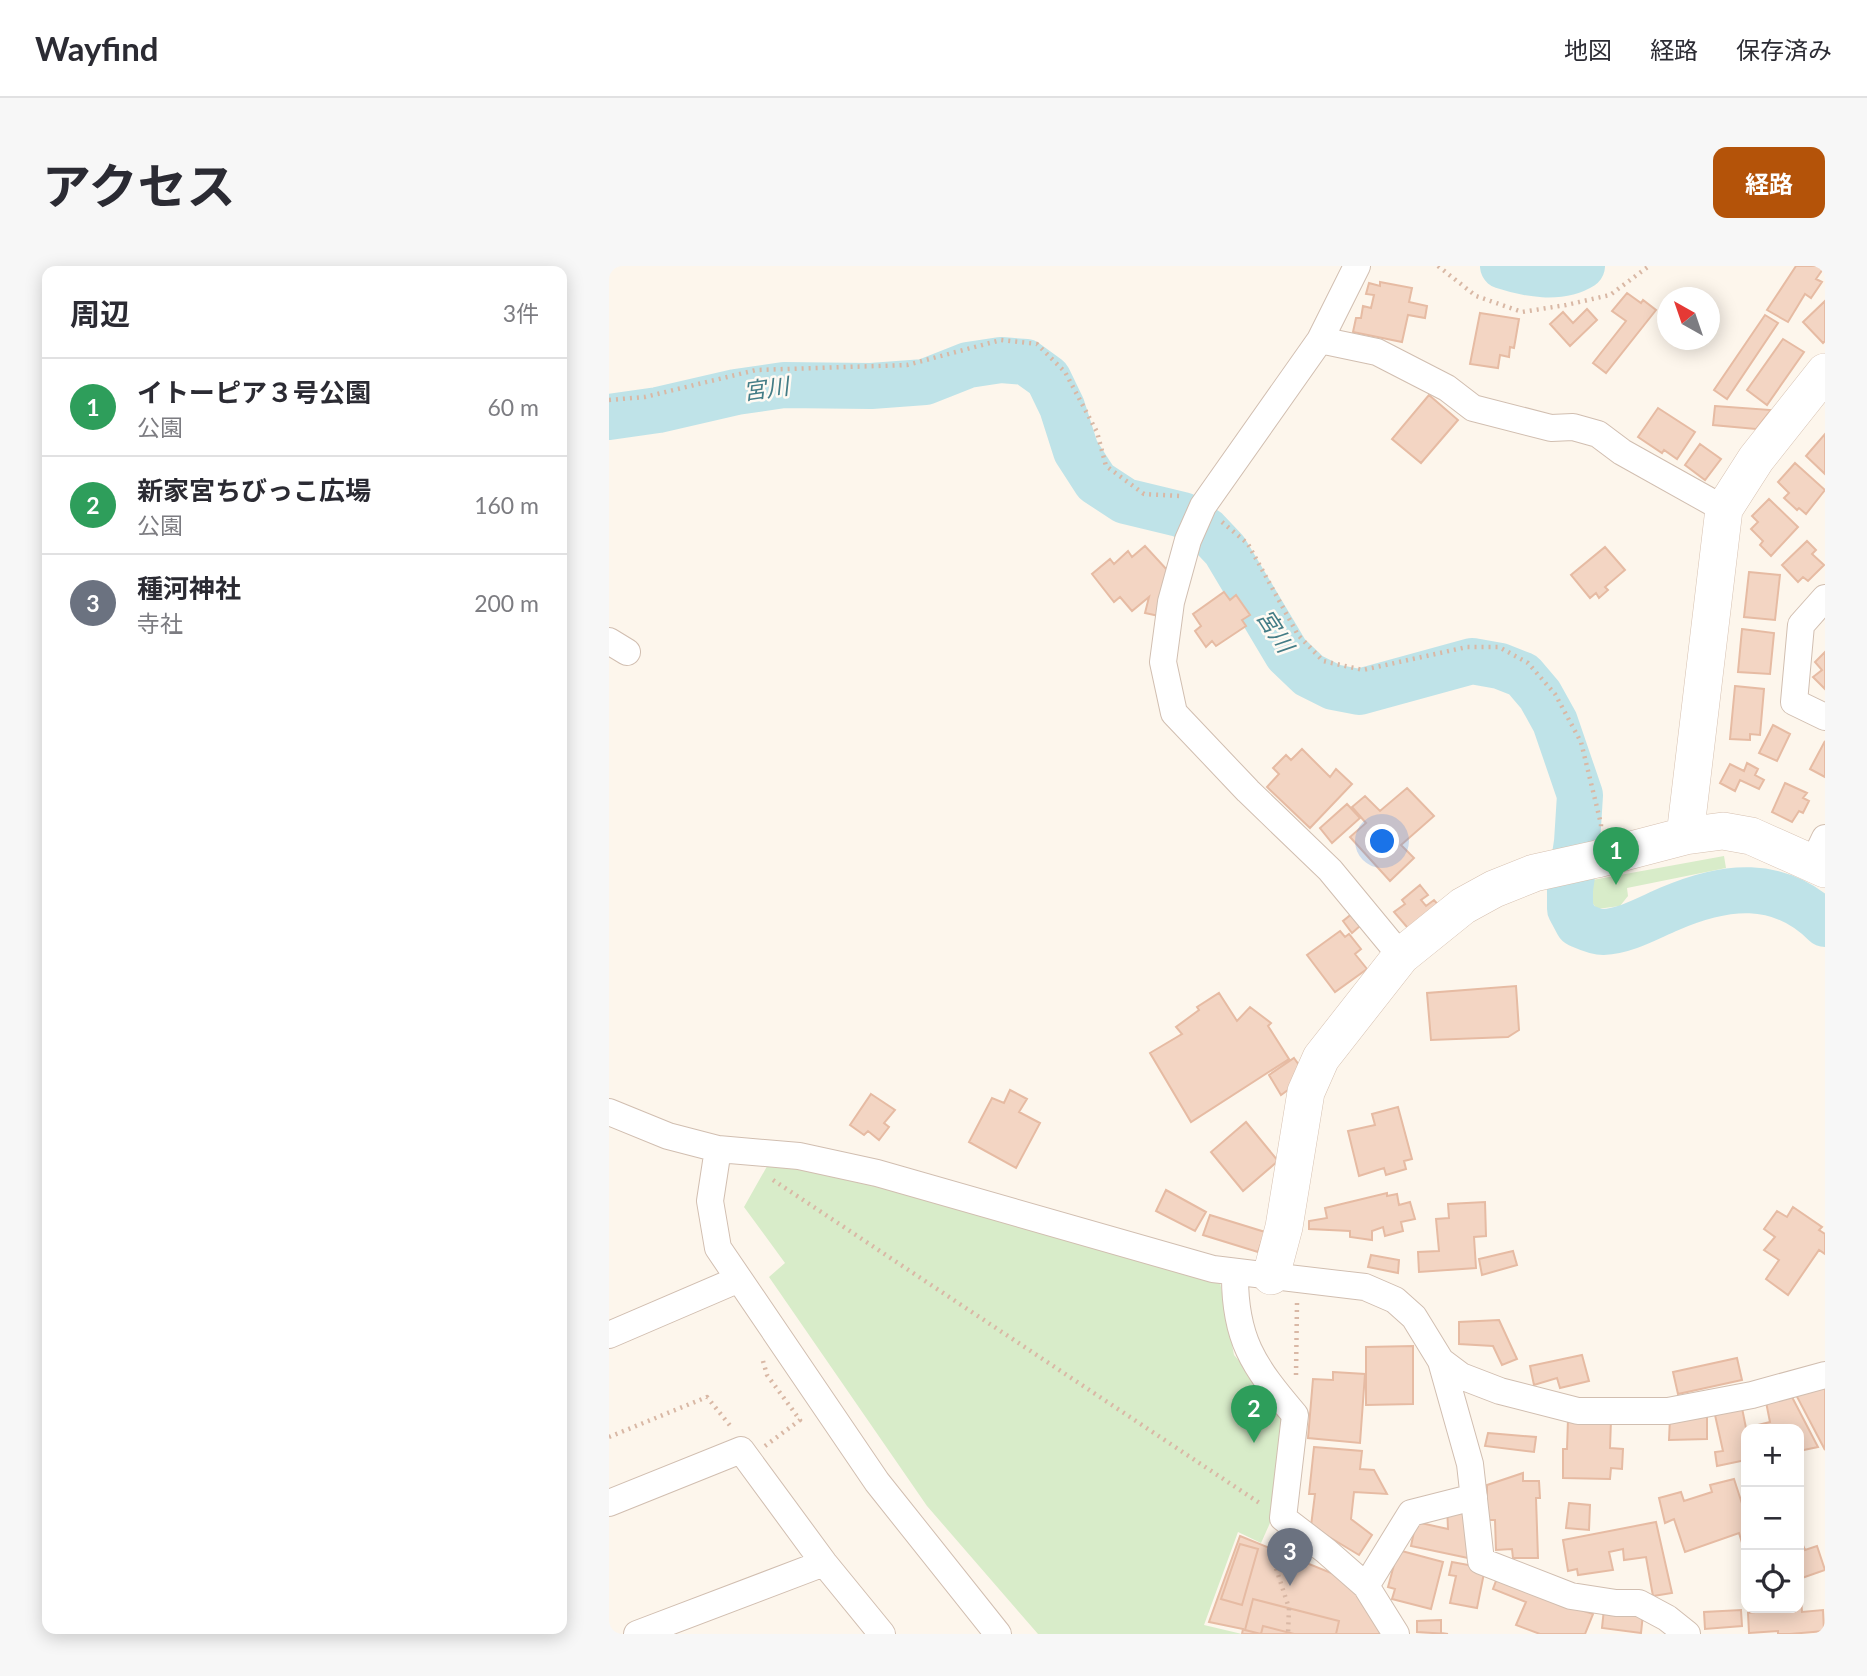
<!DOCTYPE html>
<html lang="ja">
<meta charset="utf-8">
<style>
:root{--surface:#fff;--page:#f7f7f7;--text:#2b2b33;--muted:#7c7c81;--line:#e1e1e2;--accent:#b45309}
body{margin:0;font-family:Lato,"Noto Sans JP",sans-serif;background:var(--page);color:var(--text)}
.controls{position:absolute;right:21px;bottom:21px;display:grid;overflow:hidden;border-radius:14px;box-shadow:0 4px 18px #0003}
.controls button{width:63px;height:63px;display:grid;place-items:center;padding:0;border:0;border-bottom:2px solid var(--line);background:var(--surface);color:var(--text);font:35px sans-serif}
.compass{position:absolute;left:1048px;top:21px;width:63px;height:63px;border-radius:50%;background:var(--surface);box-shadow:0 4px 18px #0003;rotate:320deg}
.you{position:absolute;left:774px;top:576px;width:24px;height:24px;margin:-18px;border:5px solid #fff;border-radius:50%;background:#1a73e8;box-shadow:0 0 0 10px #1a73e833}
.badge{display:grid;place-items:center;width:46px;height:46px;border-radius:50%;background:var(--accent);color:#fff;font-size:23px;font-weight:700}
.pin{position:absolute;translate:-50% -58px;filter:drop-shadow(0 2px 4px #0008)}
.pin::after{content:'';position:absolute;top:37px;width:24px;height:21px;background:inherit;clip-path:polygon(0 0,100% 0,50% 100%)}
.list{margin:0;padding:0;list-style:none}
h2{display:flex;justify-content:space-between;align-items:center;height:91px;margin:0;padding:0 28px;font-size:30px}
h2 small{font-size:23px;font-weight:400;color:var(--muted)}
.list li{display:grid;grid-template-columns:46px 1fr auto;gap:21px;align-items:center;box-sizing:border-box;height:98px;padding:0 28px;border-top:2px solid var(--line)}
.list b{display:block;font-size:26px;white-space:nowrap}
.list p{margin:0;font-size:23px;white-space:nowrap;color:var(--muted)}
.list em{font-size:23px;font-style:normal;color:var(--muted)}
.icon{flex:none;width:38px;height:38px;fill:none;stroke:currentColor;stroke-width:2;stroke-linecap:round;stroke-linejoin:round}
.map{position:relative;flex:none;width:1216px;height:1368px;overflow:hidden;border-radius:14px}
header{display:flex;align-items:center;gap:42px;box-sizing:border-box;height:98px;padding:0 35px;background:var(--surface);border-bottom:2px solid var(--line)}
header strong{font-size:33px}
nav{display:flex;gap:38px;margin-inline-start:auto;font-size:24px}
.intro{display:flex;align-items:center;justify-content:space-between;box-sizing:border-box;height:168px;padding:0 42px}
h1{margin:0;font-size:49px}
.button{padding:18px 32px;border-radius:14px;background:var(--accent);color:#fff;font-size:24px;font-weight:700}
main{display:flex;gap:42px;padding:0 42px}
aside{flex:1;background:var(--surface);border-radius:14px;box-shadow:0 4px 18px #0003}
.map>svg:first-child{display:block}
.green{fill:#d8ecc9}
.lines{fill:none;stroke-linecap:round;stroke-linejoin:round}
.river{stroke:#bfe3e8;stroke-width:46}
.building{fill:#f3d5c3;stroke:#e6bba3;stroke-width:2}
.street-casing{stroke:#d1beb0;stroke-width:28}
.secondary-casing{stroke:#d6c0b0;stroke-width:38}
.path{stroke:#d9b8a5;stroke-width:4.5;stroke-dasharray:2 5;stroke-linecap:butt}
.street{stroke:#fff;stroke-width:26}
.secondary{stroke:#fff;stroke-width:37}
.labels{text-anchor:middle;stroke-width:5;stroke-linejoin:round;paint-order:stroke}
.water-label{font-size:23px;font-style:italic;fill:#437c86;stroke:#fffaf3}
</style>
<header>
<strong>Wayfind</strong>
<nav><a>地図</a><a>経路</a><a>保存済み</a></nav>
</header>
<div class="intro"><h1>アクセス</h1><a class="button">経路</a></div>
<main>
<aside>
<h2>周辺<small>3件</small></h2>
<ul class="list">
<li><span class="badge" style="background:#2e9e5b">1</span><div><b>イトーピア３号公園</b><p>公園</p></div><em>60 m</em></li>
<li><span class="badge" style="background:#2e9e5b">2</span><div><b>新家宮ちびっこ広場</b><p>公園</p></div><em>160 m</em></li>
<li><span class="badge" style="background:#6b7280">3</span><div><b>種河神社</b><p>寺社</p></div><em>200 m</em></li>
</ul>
</aside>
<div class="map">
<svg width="1216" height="1368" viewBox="0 0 1216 1368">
<rect width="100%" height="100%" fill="#fdf6ec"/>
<path class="green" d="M1115,590L1117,602L1018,622L1019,630L1011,640L988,643L981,634L978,615Z
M161,895L308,928L611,1016L625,1089L678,1149L670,1237L652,1277L629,1266L595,1359L633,1368H429L318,1240L160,1011L176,997L135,941Z"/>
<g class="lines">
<path class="river" d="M894,0C918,8 951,14 973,0
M0,151L49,144L127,126L175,119L262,120L316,116L359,99L392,94L417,96L439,112L453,141L467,185L487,216L516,235L574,249L598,265L616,284L678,388L700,409L724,421L750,426L863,395L891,400L914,409L931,429L946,456L971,529L968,576L961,623V643L969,658C976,661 986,666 994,666C1017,665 1039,652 1060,643C1115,619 1170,612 1216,658"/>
</g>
<path class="building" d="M1187,0H1216L1207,13L1213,16L1202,32L1196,28L1179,56L1158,44Z
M771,16L803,22L800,36L818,40L816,52L799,49L793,76L744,66L747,52H752L754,40L762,42L765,29L757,28L760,17L771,20Z
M1018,27L1032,37L1034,34L1047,44L997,107L984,97L1017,55L1003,45Z
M1216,35V75L1214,77L1194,56Z
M978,43L988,54L961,80L941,58L954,46L964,57Z
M871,47L910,53L905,82L901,81L900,91L891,89L889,102L861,98Z
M1156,49L1169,57L1118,133L1105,124Z
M1174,73L1195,86L1158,139L1138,124Z
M820,129L849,154L812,197L783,173Z
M1106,140L1162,144L1147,163L1104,159Z
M1049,142L1086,166L1068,193L1055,184L1053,187L1029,171Z
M1216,168V208L1197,190Z
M1091,178L1112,193L1096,214L1076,199Z
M1186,197L1216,224L1197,248L1190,242L1188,244L1175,232L1180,227L1169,216Z
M1160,233L1189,261L1162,290L1151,279L1154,275L1142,263L1149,256L1143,250Z
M1198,275L1207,284L1203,288L1215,299L1199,315L1194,311L1189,316L1173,299Z
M536,280L560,306L550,350L536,347L540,331L523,345L511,331L505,336L483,308L501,293L505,298L519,285L523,291Z
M996,281L1016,304L996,321L999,324L990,332L987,327L981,332L962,309Z
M1140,306L1171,309L1166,354L1135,351Z
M615,326L621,334L627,329L641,349L633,354L637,360L607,380L603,375L597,381L586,365L592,360L584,348Z
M1133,363L1165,367L1161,408L1129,406Z
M1216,386V423L1204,411L1213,404L1206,396Z
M1126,420L1155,423L1151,469L1141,468V474L1121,473Z
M1164,459L1181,468L1168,495L1150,487Z
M1216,475V511L1201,503Z
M693,483L721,511L727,503L743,518L701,562L658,521L670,508L664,502L677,489L682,494Z
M1138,497L1149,503L1146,509L1155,514L1150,523L1131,514L1126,525L1111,517L1121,498L1135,505Z
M1176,517L1198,527L1194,532L1200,535L1194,547L1190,545L1183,556L1163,546Z
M798,522L825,550L792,579L805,592L781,615L741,571L757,557L743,541L756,530L771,545Z
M738,538L751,552L723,577L711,562Z
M811,619L819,629L812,634L817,640L825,634L833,643L804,668L785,646L796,638L793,634Z
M750,642L759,653L743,667L734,655Z
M731,665L736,671L740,668L752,683L746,688L758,703L726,726L698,689Z
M907,720L910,764L899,771L822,774L818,727Z
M610,727L628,755L641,741L662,757L659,760L680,793L582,856L541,787L573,768L567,761L590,744L588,741Z
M685,792L690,799L683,821L672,829L660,809Z
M401,824L418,833L410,846L431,857L407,902L360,876L383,832L395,837Z
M262,828L286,844L275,857L280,861L270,874L259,865L255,869L241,859Z
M789,841L803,893L795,895L797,903L777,909L775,902L750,910L739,865L766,859L763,848Z
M637,856L669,895L634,925L602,886Z
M557,924L597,946L586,965L547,945Z
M778,927V930L788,928L790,939L801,936L806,953L792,956L794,965L776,970L774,961L763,965V974L741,971V965L700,963V955L718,952L716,942Z
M876,936L877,970L865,971L867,1002L810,1006L809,986L830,985L827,953L840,952L839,938Z
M1184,941L1213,961L1210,964L1216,968V988L1210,984L1179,1029L1157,1013L1170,994L1155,984L1166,971L1155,963L1168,945L1178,951Z
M601,949L656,966L649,986L594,969Z
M904,985L908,999L873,1009L870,993Z
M762,989L790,994L789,1007L759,1001Z
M890,1054L908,1093L893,1099L884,1080L850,1078V1056Z
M804,1080V1138L757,1139V1081Z
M973,1089L980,1115L951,1122L948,1112L925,1119L921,1100Z
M1128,1092L1133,1114L1069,1128L1064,1106Z
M724,1106L756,1108L751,1177L699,1172L704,1113L724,1114Z
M1216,1118V1184L1185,1125Z
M1183,1131L1209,1181L1190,1185V1163H1137V1194L1108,1200L1106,1186L1114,1185L1106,1149L1133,1142L1137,1162L1161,1156L1157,1136Z
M1098,1149V1173L1060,1174L1061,1152Z
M959,1153L1002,1154L1001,1182L1014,1183L1013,1203L1002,1202L1001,1213L954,1212V1183H958Z
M879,1167L927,1171L925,1186L876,1180Z
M705,1181L753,1185L751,1203L765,1204L778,1228L745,1226L742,1253L763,1269L750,1289L702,1260L706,1228H700Z
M914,1207V1215H930L931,1232H927L929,1292H904L903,1283L887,1284L886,1254H878V1219Z
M1125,1213L1137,1250V1290L1130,1267L1076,1286L1065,1253L1056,1257L1050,1232L1072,1226L1075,1235L1103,1226L1101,1219Z
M858,1236L859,1292L802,1280L807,1256L839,1263L838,1240Z
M960,1237L981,1239L980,1264L957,1262Z
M1047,1256L1063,1327L1044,1330L1037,1291L1015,1294L1014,1283L1000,1286L1004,1304L969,1309L968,1303L959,1305L954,1274Z
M631,1270L742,1315L783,1368H633L634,1363L600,1356Z
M1193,1277L1196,1284L1208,1280L1216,1304L1190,1313V1278Z
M631,1278L649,1283L633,1339L612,1333Z
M789,1284L834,1296L822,1343L783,1333L786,1323L779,1321Z
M843,1296L876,1302L868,1342L841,1337L847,1310L840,1309Z
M890,1307L952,1337L984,1348L976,1368H931L907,1359L917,1336L884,1323Z
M1190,1332H1192L1193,1346L1214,1344L1215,1365L1181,1368H1169V1365L1140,1367L1139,1347L1147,1346L1146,1342H1190Z
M644,1333L730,1355L727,1368H685L654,1360L652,1368L636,1364Z
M995,1343L1034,1348L1032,1367L993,1362Z
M1132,1344L1133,1360L1096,1363L1095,1346Z
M832,1354V1367L839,1368L808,1366V1355Z"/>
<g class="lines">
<defs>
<path id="street" d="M748,0L711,74L594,240L579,274L562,336L554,396L565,447L639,525L721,604L792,690
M711,74L768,86L838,122L864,142L942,162L964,161L989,168L1013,186L1115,243
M1216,332L1192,359L1185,436L1216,451
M0,375L18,386
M1204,597L1216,572
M0,846L59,870L109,883L190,890L268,907L604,1003L756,1021L786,1034L805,1051L832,1095L852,1110L891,1125L969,1145H1059L1143,1129L1216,1109
M109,883L101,935L109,982L268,1216L389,1368
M626,1006C625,1072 644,1100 686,1149L674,1252L717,1285L757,1320L787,1368
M0,1069L128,1014
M832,1095L861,1198L872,1295L962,1330L1007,1337H1030L1058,1352L1078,1368
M0,1237L132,1184L215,1297L273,1368
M757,1320L802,1247L865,1231
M28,1368L215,1297"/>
<path id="secondary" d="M1076,570L1115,243L1147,193L1216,106
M662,1010L675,961L697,826L712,792L792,690L854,640L885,623L925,607L988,593L1076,570L1114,565L1142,570L1216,603"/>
</defs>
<use href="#street" class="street-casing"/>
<use href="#secondary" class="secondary-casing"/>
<path class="path" d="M829,0L867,30L913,46L957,39L1001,29L1040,0
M0,134L36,131L147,104L298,99L392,74L428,78L456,106L488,166L497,200L535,228L571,230
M613,256L639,278L689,369L714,395L754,404L858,381H890L919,397L946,428L972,476L992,558V563
M164,914L652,1238
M154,1095L158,1109L191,1154L156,1180
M687,1109L688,1037
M0,1171L98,1131L123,1162
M664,1276L661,1284L680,1342L679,1368"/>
<use href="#street" class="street"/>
<use href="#secondary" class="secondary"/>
</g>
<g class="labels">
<g class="water-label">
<text transform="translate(157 123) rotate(-8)" y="8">宮川</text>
<text transform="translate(666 365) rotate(57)" y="8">宮川</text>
</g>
</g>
</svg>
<div class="controls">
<button>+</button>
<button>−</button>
<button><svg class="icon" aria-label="locate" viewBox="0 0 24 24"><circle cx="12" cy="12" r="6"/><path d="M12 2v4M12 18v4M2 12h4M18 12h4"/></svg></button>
</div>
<svg class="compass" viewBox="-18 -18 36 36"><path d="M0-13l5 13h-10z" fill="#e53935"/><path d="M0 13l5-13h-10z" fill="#7c7c81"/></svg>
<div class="you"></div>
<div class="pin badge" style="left:1007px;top:619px;background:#2e9e5b">1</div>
<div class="pin badge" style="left:645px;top:1177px;background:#2e9e5b">2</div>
<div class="pin badge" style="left:681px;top:1320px;background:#6b7280">3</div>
</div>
</main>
